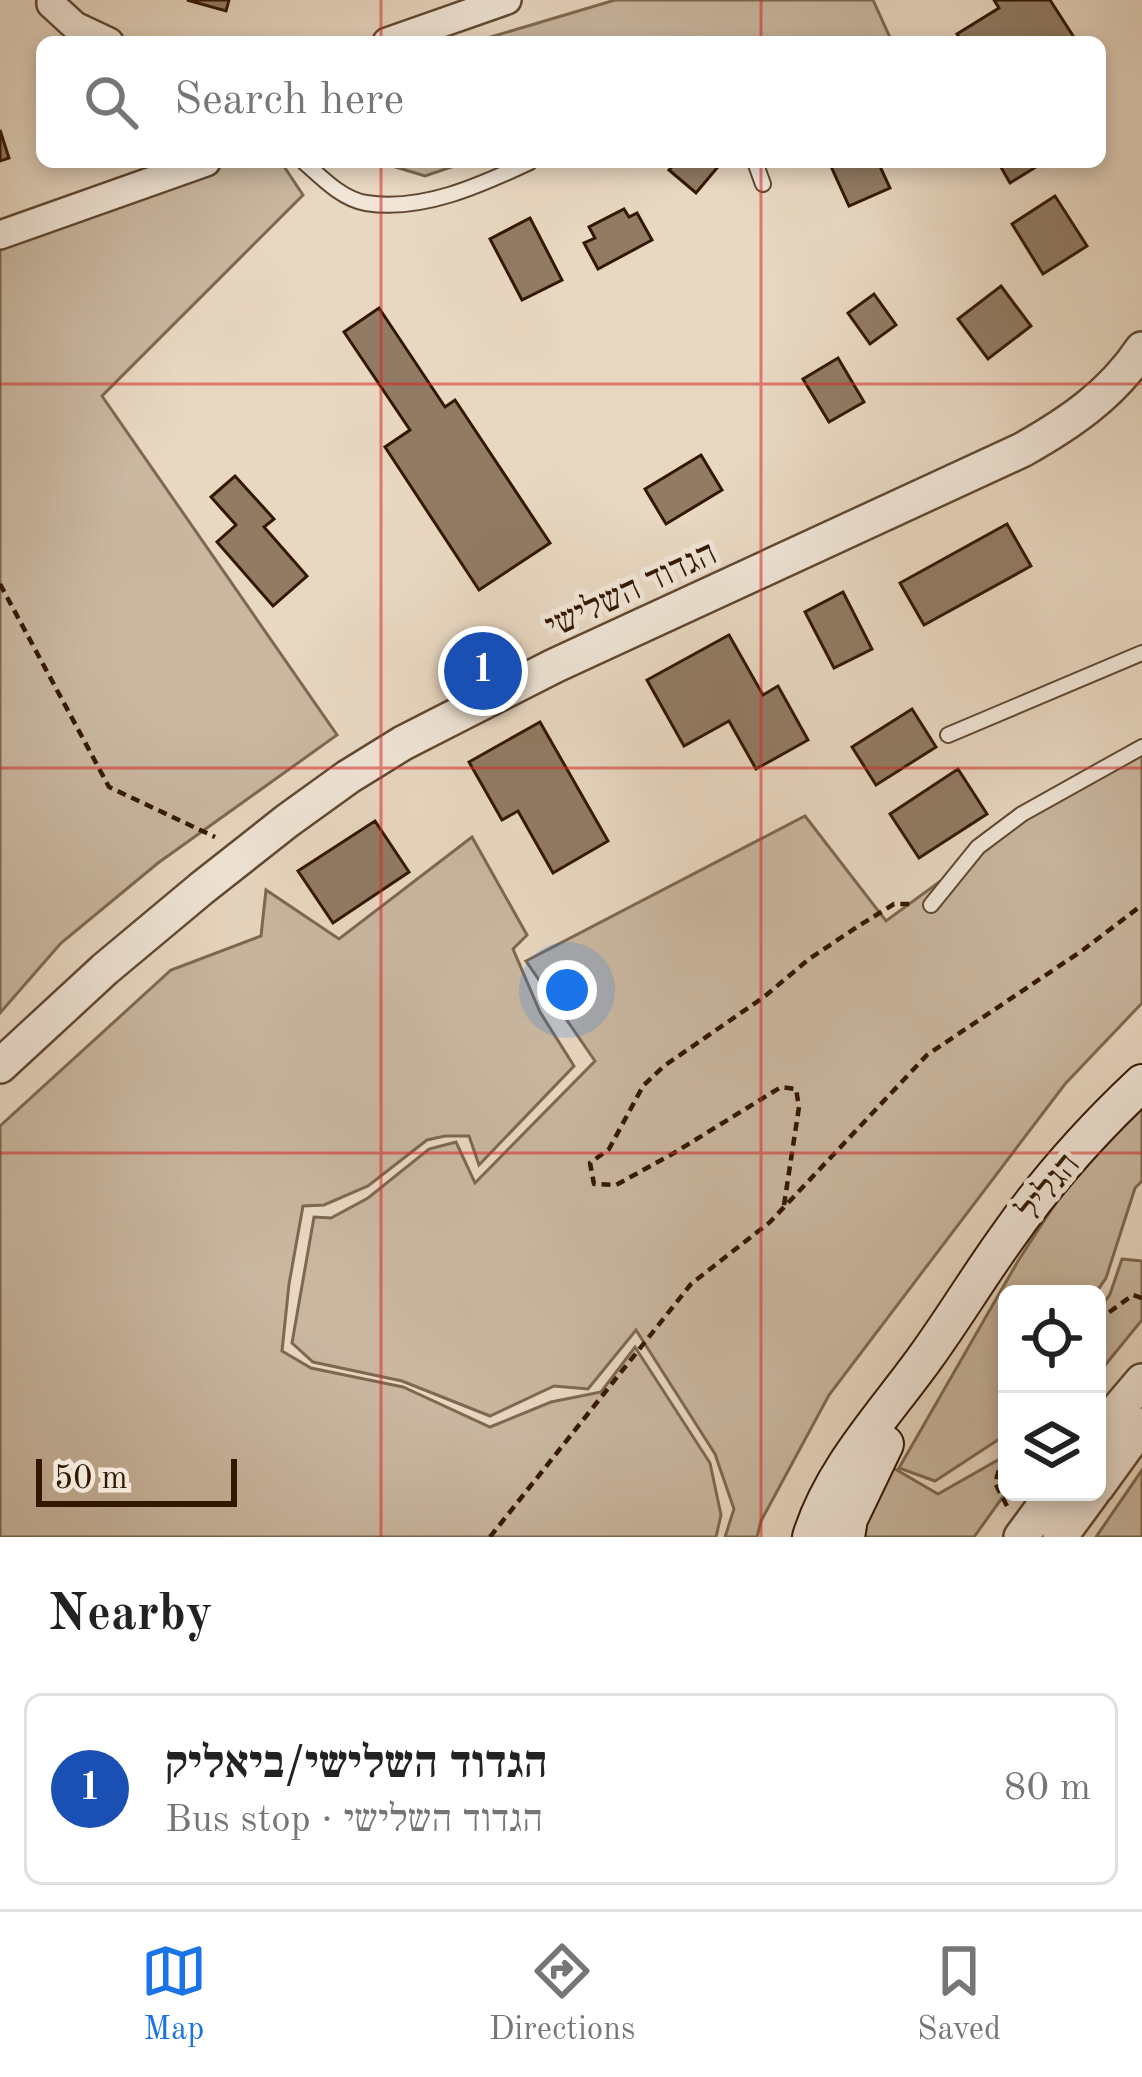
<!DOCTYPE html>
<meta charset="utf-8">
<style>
:root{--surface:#fff;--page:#f2f2f2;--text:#222;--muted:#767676;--line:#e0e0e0;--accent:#1a73e8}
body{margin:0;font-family:"Old Standard TT","Frank Ruhl Libre",serif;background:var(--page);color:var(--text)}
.controls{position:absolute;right:36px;bottom:36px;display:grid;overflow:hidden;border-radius:18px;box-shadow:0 6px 18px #0003}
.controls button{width:108px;height:108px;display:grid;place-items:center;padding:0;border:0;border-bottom:3px solid var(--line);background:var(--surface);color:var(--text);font:60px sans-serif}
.scale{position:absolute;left:36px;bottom:30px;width:201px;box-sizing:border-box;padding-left:12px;border:6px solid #331800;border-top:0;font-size:33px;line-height:42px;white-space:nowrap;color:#331800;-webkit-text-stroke:9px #f0e5d7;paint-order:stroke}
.you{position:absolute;left:567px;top:990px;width:42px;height:42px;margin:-30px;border:9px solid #fff;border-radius:50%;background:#1a73e8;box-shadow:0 0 0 18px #1a73e833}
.badge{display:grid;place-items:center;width:78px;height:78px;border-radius:50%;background:var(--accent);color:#fff;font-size:39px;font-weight:700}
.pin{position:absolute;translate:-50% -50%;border:6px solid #fff;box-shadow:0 3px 12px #0006}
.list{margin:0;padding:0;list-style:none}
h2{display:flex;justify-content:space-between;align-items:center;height:156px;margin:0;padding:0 48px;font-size:51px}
h2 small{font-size:39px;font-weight:400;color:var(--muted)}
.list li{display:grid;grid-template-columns:78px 1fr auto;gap:36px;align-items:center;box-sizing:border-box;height:192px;margin:0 24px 24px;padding:0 24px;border:3px solid var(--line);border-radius:18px}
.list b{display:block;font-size:45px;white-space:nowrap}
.list p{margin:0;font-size:39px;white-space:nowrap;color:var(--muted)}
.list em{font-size:39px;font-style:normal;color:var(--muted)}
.icon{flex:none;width:66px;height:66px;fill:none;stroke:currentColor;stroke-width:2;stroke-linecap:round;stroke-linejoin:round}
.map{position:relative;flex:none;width:1142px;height:1537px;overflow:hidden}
.search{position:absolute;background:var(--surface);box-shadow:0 6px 18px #0003;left:36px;right:36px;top:36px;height:132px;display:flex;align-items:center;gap:30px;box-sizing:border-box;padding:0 42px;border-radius:18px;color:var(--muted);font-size:45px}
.sheet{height:372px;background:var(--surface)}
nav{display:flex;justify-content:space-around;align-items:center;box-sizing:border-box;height:168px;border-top:3px solid var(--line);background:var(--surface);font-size:33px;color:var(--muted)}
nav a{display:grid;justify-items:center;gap:6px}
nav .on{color:var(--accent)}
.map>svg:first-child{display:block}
.green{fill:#c9b7a0;stroke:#7e6850;stroke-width:3}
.building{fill:#917b64;stroke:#331800;stroke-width:3}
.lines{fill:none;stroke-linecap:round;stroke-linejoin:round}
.service-casing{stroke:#604830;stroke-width:18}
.minor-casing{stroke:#604830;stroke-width:32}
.tertiary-casing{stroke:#604830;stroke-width:38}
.secondary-casing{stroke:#331800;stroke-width:40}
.path{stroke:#331800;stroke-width:4.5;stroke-dasharray:9 6;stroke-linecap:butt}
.service{stroke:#f0e5d7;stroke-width:14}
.minor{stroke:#f0e5d7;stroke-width:27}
.tertiary{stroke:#f0e5d7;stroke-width:33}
.secondary{stroke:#f0e5d7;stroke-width:36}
.grid{fill:none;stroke:#d62828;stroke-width:3;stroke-opacity:0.55}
.labels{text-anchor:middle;stroke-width:10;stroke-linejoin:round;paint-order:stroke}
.street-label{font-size:36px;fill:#331800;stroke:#f0e5d7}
</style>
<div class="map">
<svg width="1142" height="1537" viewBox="0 0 1142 1537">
<rect width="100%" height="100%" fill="#e8d7c1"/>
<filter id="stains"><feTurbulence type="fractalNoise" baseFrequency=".00167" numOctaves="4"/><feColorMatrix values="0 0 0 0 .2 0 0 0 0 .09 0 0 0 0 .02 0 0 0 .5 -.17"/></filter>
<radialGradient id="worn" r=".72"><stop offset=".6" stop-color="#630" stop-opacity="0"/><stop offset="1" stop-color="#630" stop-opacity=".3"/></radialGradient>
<path class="green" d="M615,0H873L892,42H474Z
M206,162H281L303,195L102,396L337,735L158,863L61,943L0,1013V239Z
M379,162H466L425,176Z
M1142,753V1003L1065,1084L829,1395L761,1521L757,1537H725L734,1509L715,1454L636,1330L588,1389L554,1386L490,1416L402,1381L313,1362L292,1343L314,1217L331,1218L368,1198L429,1149L456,1142L475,1183L595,1061L526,961L805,816L886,921L1054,798Z
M472,837L527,935L513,949L540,1012L574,1066L479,1165L469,1136H445L427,1140L368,1186L324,1205L303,1206L289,1284L282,1351L311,1368L403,1387L490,1427L551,1402L601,1392L635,1347L710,1463L721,1515L716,1537H0V1126L171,970L261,936L266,890L339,939Z
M1142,1101V1181L1135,1188L1106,1278L1095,1294H1007V1434L935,1481L899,1468L1018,1261L1081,1164Z
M1122,1259L1142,1261V1320L1097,1375V1314L1110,1294Z
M1007,1451V1491L974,1537H855L883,1462L938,1494L1003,1457Z
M1142,1470V1537H1096Z"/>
<path class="building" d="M187,0H229L226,11Z
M994,0H1050L1077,42H962L957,34L999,8Z
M0,130L9,158L0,161Z
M676,162H722L696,193L669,170Z
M829,162H878L890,188L849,206Z
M998,162H1044L1010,183Z
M1055,196L1087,246L1043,274L1012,224Z
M624,209L629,217L637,213L652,240L598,269L584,243L595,238L589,227Z
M530,218L562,280L522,300L490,239Z
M1001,286L1031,326L988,359L958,319Z
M874,294L896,325L870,344L848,313Z
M379,308L445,407L455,400L550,543L479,590L385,447L410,430L344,332Z
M838,358L864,402L829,422L803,379Z
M701,455L722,490L666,524L645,489Z
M235,476L274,519L264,527L307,576L273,606L217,542L236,525L211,497Z
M1007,524L1031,566L924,625L900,583Z
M843,592L872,649L834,668L805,612Z
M729,635L763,695L778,686L808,740L756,769L729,721L684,746L647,680Z
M912,709L936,747L876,785L852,747Z
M540,722L608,841L553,873L518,811L502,820L469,762Z
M958,769L987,814L919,858L890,814Z
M375,821L409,872L333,923L298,871Z"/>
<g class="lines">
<defs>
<path id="service" d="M304,162C322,178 342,199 366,203C422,212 481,185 530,162
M755,162L763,184
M948,735L1142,653
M931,905L978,847L1022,814L1142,747"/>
<path id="minor" d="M51,0V4L75,26L109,42
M387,42L507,0
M0,235L206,162"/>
<path id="tertiary" d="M0,1066L105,969L202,888L287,821L348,777L403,743L554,666L1022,450C1070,423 1111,395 1142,349
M1097,1434L1142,1381
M1097,1487L1142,1425
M1021,1537L1054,1492
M1060,1537L1093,1492"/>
<path id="secondary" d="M811,1537C832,1469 884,1415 925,1358C954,1318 979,1276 1008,1236C1047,1180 1093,1129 1142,1083
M846,1537L849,1519L885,1444"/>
</defs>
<use href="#service" class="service-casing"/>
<use href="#minor" class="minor-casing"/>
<use href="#tertiary" class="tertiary-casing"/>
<use href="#secondary" class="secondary-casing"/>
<path class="path" d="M0,584L109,787L215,837
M784,1205L799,1107L796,1089L781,1087L674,1153L616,1185L594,1184L590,1163L609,1149L643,1086L664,1066L764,997L809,959L857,927L894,904H913
M1097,1321L1133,1295L1142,1298
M1007,1506L995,1483L1007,1444
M490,1537L691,1284L770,1222L927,1055L1083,950L1142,905"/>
<use href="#service" class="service"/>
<use href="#minor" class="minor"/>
<use href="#tertiary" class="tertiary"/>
<use href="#secondary" class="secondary"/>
</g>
<path class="grid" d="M381,0V42M761,0V42M381,162V1537M761,162V1537M0,384H1142M0,768H1142M0,1153H1142"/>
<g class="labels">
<g class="street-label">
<text transform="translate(630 588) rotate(-25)" y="13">הגדוד השלישי</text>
<text transform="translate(1047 1186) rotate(-51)" y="13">הגליל</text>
</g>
</g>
<rect width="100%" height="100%" filter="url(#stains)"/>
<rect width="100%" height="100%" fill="url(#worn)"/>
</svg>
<div class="controls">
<button><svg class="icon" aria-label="locate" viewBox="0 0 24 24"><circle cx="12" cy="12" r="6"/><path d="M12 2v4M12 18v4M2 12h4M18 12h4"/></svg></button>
<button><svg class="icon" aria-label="layers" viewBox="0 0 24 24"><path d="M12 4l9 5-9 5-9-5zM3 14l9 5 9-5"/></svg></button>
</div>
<div class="scale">50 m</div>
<div class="you"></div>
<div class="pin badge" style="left:483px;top:671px;background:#1a4fb4">1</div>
<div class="search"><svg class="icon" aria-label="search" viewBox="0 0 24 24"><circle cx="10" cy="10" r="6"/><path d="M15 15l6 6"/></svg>Search here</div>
</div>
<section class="sheet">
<h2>Nearby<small></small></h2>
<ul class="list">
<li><span class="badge" style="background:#1a4fb4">1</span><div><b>הגדוד השלישי/ביאליק</b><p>Bus stop · הגדוד השלישי</p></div><em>80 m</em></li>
</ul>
</section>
<nav>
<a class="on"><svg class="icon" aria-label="map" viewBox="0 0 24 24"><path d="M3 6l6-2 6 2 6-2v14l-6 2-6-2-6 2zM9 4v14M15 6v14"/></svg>Map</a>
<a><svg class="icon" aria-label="directions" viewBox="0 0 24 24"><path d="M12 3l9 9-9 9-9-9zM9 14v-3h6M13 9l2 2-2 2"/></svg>Directions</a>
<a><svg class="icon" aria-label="saved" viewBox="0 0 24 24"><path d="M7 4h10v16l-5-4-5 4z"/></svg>Saved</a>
</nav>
